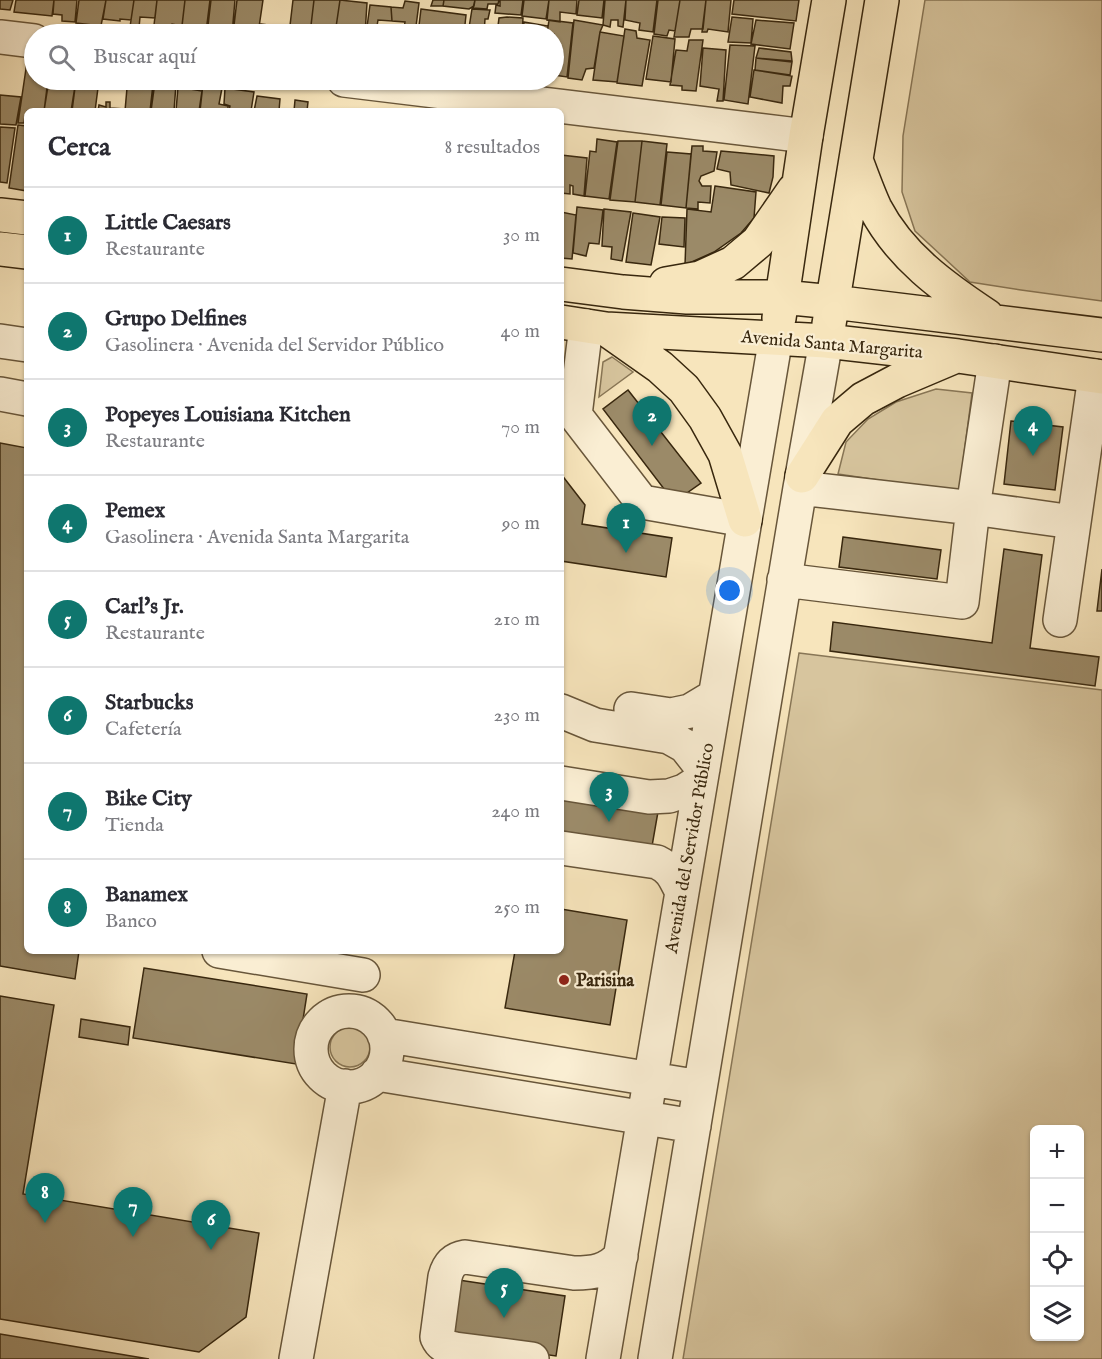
<!DOCTYPE html>
<html lang="es">
<meta charset="utf-8">
<style>
:root{--surface:#fff;--page:#f2f2f3;--text:#2b2b33;--muted:#7c7c81;--line:#e1e1e2;--accent:#0f766e}
body{margin:0;font-family:"IM FELL English",serif;background:var(--page);color:var(--text)}
.controls{position:absolute;right:18px;bottom:18px;display:grid;overflow:hidden;border-radius:9px;box-shadow:0 2px 4px #0004}
.controls button{width:54px;height:54px;display:grid;place-items:center;padding:0;border:0;border-bottom:2px solid var(--line);background:var(--surface);color:var(--text);font:30px sans-serif}
.you{position:absolute;left:730px;top:591px;width:21px;height:21px;margin:-15px;border:4px solid #fff;border-radius:50%;background:#1a73e8;box-shadow:0 0 0 9px #1a73e833}
.badge{display:grid;place-items:center;width:39px;height:39px;border-radius:50%;background:var(--accent);color:#fff;font-size:20px;font-weight:700}
.pin{position:absolute;translate:-50% -50px;filter:drop-shadow(0 2px 3px #0008)}
.pin::after{content:'';position:absolute;top:32px;width:21px;height:18px;background:inherit;clip-path:polygon(0 0,100% 0,50% 100%)}
.list{margin:0;padding:0;list-style:none}
h2{display:flex;justify-content:space-between;align-items:center;height:78px;margin:0;padding:0 24px;font-size:26px}
h2 small{font-size:20px;font-weight:400;color:var(--muted)}
.list li{display:grid;grid-template-columns:39px 1fr auto;gap:18px;align-items:center;box-sizing:border-box;height:96px;padding:0 24px;border-top:2px solid var(--line)}
.list b{display:block;font-size:22px;white-space:nowrap}
.list p{margin:0;font-size:20px;white-space:nowrap;color:var(--muted)}
.list em{font-size:20px;font-style:normal;color:var(--muted)}
.icon{flex:none;width:33px;height:33px;fill:none;stroke:currentColor;stroke-width:2;stroke-linecap:round;stroke-linejoin:round}
.map{position:relative;flex:none;width:1102px;height:1359px;overflow:hidden}
.search{position:absolute;background:var(--surface);box-shadow:0 2px 4px #0004;left:24px;top:24px;width:540px;height:66px;display:flex;align-items:center;gap:15px;box-sizing:border-box;padding:0 21px;border-radius:33px;color:var(--muted);font-size:22px}
.panel{position:absolute;background:var(--surface);box-shadow:0 2px 4px #0004;left:24px;top:108px;width:540px;height:846px;border-radius:9px}
.map>svg:first-child{display:block}
.green{fill:#d7c59e;stroke:#887656;stroke-width:1.5;fill-rule:evenodd}
.building{fill:#9b8a68;stroke:#38270e;stroke-width:1.5}
.lines{fill:none;stroke-linecap:round;stroke-linejoin:round}
.minor-casing{stroke:#68563a;stroke-width:36}
.major-casing{stroke:#38270e;stroke-width:36}
.minor{stroke:#faeed3;stroke-width:33}
.major{stroke:#f7e5bc;stroke-width:33}
.poi-dot{fill:#8f2418;stroke:#faeed3;stroke-width:2}
.labels{text-anchor:middle;stroke-width:4.5;stroke-linejoin:round;paint-order:stroke}
.street-label{font-size:18px;fill:#38270e;stroke:#faeed3}
.poi-label{font-size:18px;font-weight:bold;fill:#38270e;stroke:#faeed3;text-anchor:start}
</style>
<div class="map">
<svg width="1102" height="1359" viewBox="0 0 1102 1359">
<rect width="100%" height="100%" fill="#f7e5bc"/>
<filter id="stains"><feTurbulence type="fractalNoise" baseFrequency=".00333" numOctaves="4"/><feColorMatrix values="0 0 0 0 .2 0 0 0 0 .09 0 0 0 0 .02 0 0 0 .5 -.17"/></filter>
<radialGradient id="worn" r=".72"><stop offset=".6" stop-color="#630" stop-opacity="0"/><stop offset="1" stop-color="#630" stop-opacity=".3"/></radialGradient>
<path class="green" d="M925,0H1102V301L1021,290L970,282L915,231L902,192L903,136Z
M612,357L633,372L599,397L603,362Z
M936,389L972,393L959,492L838,474L846,442L868,419L896,402Z
M799,653L1102,690V1359H683ZM1034,1130H1080V1336H1034Z
M330 1047a20 20 0 1 1 40 0a20 20 0 1 1-40 0Z"/>
<path class="building" d="M0,0H13L10,10L0,9Z
M16,0H54L52,16L14,12Z
M54,0H77L75,22L62,21V15L53,14Z
M79,0H106L101,26L76,23Z
M106,0H134L131,20L120,19V21L103,19Z
M134,0H157L155,18L140,17L139,28L130,27Z
M157,0H185L182,26L172,24L171,27L154,25Z
M185,0H210L206,32L189,29V34H181Z
M211,0H235L232,34H207Z
M237,0H263L258,34H233Z
M293,0H314L310,34H289Z
M314,0H340L335,34H310Z
M340,0L367,3L365,34H335Z
M433,0H444L443,6H431Z
M444,0H475L474,6L469,9L443,6Z
M475,0H499L498,4H488L487,9L473,8Z
M500,0H523L521,15L495,13L496,5L500,6Z
M524,0H549L546,19L522,16Z
M549,0H577L576,14L560,12V22L547,20Z
M579,0H604L602,18L577,15Z
M605,0H626L623,27L618,26V20H611L610,27L603,25Z
M626,0H657L653,32L639,30L640,23L625,20Z
M658,0H680L675,31L669,30L667,36L654,34Z
M680,0H706L703,29H691L689,37H674Z
M706,0H731L728,32L708,29L707,32H702Z
M734,0H799L796,21L732,14Z
M405,1L419,3L415,34H390L391,33L403,34L405,22L392,21L391,7L403,8Z
M370,5L391,7L392,21L378,20L376,32L391,33L390,34H366Z
M421,9L466,15L464,34H418Z
M472,9L490,10L488,19H485L484,34H468Z
M507,17L523,18L522,34H497L499,18Z
M732,17L753,19L751,43L728,42Z
M549,20L573,23L567,77L554,75V34H547Z
M574,20L603,25L600,32L594,68L586,69L582,80L568,78Z
M756,20L794,23L790,49L751,44Z
M524,22L548,26L547,34H523Z
M261,24L290,28L289,34L275,32V34H259Z
M625,29L636,31L637,38L650,40L642,86L617,83Z
M600,32L624,36L617,82L593,80Z
M653,36L675,39L671,82L646,79Z
M689,40H703L696,91L682,90V86L670,85L676,50L687,51Z
M730,45L755,46L748,104L724,100Z
M703,48L726,50L723,101H717L719,89L700,86Z
M759,48L791,52L792,61L756,58Z
M756,58L792,62L790,75L755,70Z
M27,62H34V80H48L44,111H27V116H25L24,123H18Z
M754,70L792,76L790,86H783L782,103L750,97Z
M49,80H76L71,111H44Z
M76,80H99L95,111L86,109L85,111H72Z
M131,80L153,84L150,111H125L127,88H130Z
M155,82L176,84L174,111H151Z
M203,84L222,88L219,104L228,106V111H200Z
M178,87L202,91L199,111H176Z
M225,88L254,92L251,111H229L230,106L224,104Z
M0,95L21,97L16,125L0,124Z
M257,96L280,99L279,111H254Z
M295,100L308,102L307,111H294Z
M106,102H110V108L124,109L123,111H98L99,105L106,107Z
M18,125L27,126V191L9,188Z
M0,127L15,128L7,183L0,182Z
M597,139L617,142L609,199L585,196L590,151L596,152Z
M618,141H642L635,202L610,200Z
M642,141L667,144L660,205L635,202Z
M692,146H703V151L717,152L714,171L701,176L699,181L702,186H711L710,203L698,202V209L686,208Z
M721,151L774,156L773,177L769,193L731,185L730,172L717,169Z
M667,152L691,154L686,208L661,205Z
M561,155L587,158L584,196L573,194V186L570,185V194L561,193Z
M715,186L756,192L754,218L741,233L714,252L685,265L687,209L711,212Z
M577,207L603,210L599,244L589,243L586,256L573,253Z
M604,209L631,212L622,261L611,259L612,247L602,246Z
M561,212L576,215L572,259L561,258Z
M633,213L660,217L651,265L626,262Z
M662,217L685,218L684,247L659,244Z
M628,390L701,483L674,502L603,409Z
M1011,421L1063,427L1055,490L1004,484Z
M0,443L27,448V951H79L75,979L0,966Z
M561,474L585,505L582,524L672,538L666,577L561,561Z
M843,537L941,550L937,579L839,567Z
M1004,549L1042,555L1030,648L1099,657L1095,686L830,651L833,622L992,643Z
M1102,569V611H1097Z
M561,790L659,806L651,852L561,838Z
M561,909L627,920L610,1025L505,1008L515,951H561Z
M144,968L307,994L296,1064L133,1038Z
M0,996L54,1005L23,1194L259,1233L246,1317L199,1352L0,1319Z
M81,1019L130,1027L128,1045L79,1037Z
M452,1279L565,1296L556,1356L443,1340Z
M0,1334L149,1359H0Z"/>
<g class="lines">
<defs>
<path id="minor" d="M0,37L34,41
M344,80L806,136
M586,326L575,415L642,502L745,520
M0,341L27,345
M0,394L27,399
M800,488L973,508L1073,522
M784,580L962,602L973,508L995,361
M1060,620L1095,376
M631,709L671,715L690,711L715,696
M561,711L595,725L669,737L685,746L703,769
M561,783L649,797L669,796L684,791L701,780
M561,848L657,862C673,870 674,877 682,892
M219,951L363,975
M311 1049a38 38 0 1 1 76 0a38 38 0 1 1-76 0Z
M384,1035L700,1087
M377,1074L694,1126
M296,1359L345,1086
M532,1359L455,1349C446,1347 441,1346 437,1337L445,1277C448,1265 453,1259 465,1257L574,1273C594,1273 607,1271 621,1256
M603,1359L776,337
M655,1359L800,488L826,341"/>
<path id="major" d="M856,160C862,176 868,193 875,208C900,256 943,287 987,316
M0,215L27,218
M0,249L27,252
M561,284L623,292L687,297H782L833,302L1102,335
M666,284L700,278L733,263L758,242L794,190
M779,318L806,136L829,0
M561,322L606,329L826,341L958,356L1102,377
M829,324L882,0
M606,329L660,367L684,389L705,418L725,454L745,520
M802,476L837,421L863,399L897,381L956,356"/>
</defs>
<use href="#minor" class="minor-casing"/>
<use href="#major" class="major-casing"/>
<use href="#minor" class="minor"/>
<use href="#major" class="major"/>
</g>
<circle class="poi-dot" cx="564" cy="980" r="6"/>
<g class="labels">
<g class="street-label">
<text transform="translate(832 344) rotate(5)" y="6">Avenida Santa Margarita</text>
<text transform="translate(689 848) rotate(-80)" y="6">Avenida del Servidor Público</text>
</g>
<g class="poi-label">
<text x="576" y="986">Parisina</text>
</g>
</g>
<rect width="100%" height="100%" filter="url(#stains)"/>
<rect width="100%" height="100%" fill="url(#worn)"/>
</svg>
<div class="controls">
<button>+</button>
<button>−</button>
<button><svg class="icon" aria-label="locate" viewBox="0 0 24 24"><circle cx="12" cy="12" r="6"/><path d="M12 2v4M12 18v4M2 12h4M18 12h4"/></svg></button>
<button><svg class="icon" aria-label="layers" viewBox="0 0 24 24"><path d="M12 4l9 5-9 5-9-5zM3 14l9 5 9-5"/></svg></button>
</div>
<div class="you"></div>
<div class="pin badge" style="left:626px;top:553px">1</div>
<div class="pin badge" style="left:652px;top:446px">2</div>
<div class="pin badge" style="left:609px;top:822px">3</div>
<div class="pin badge" style="left:1033px;top:456px">4</div>
<div class="pin badge" style="left:504px;top:1318px">5</div>
<div class="pin badge" style="left:211px;top:1250px">6</div>
<div class="pin badge" style="left:133px;top:1237px">7</div>
<div class="pin badge" style="left:45px;top:1223px">8</div>
<div class="search"><svg class="icon" aria-label="search" viewBox="0 0 24 24"><circle cx="10" cy="10" r="6"/><path d="M15 15l6 6"/></svg>Buscar aquí</div>
<section class="panel">
<h2>Cerca<small>8 resultados</small></h2>
<ul class="list">
<li><span class="badge">1</span><div><b>Little Caesars</b><p>Restaurante</p></div><em>30 m</em></li>
<li><span class="badge">2</span><div><b>Grupo Delfines</b><p>Gasolinera · Avenida del Servidor Público</p></div><em>40 m</em></li>
<li><span class="badge">3</span><div><b>Popeyes Louisiana Kitchen</b><p>Restaurante</p></div><em>70 m</em></li>
<li><span class="badge">4</span><div><b>Pemex</b><p>Gasolinera · Avenida Santa Margarita</p></div><em>90 m</em></li>
<li><span class="badge">5</span><div><b>Carl's Jr.</b><p>Restaurante</p></div><em>210 m</em></li>
<li><span class="badge">6</span><div><b>Starbucks</b><p>Cafetería</p></div><em>230 m</em></li>
<li><span class="badge">7</span><div><b>Bike City</b><p>Tienda</p></div><em>240 m</em></li>
<li><span class="badge">8</span><div><b>Banamex</b><p>Banco</p></div><em>250 m</em></li>
</ul>
</section>
</div>
